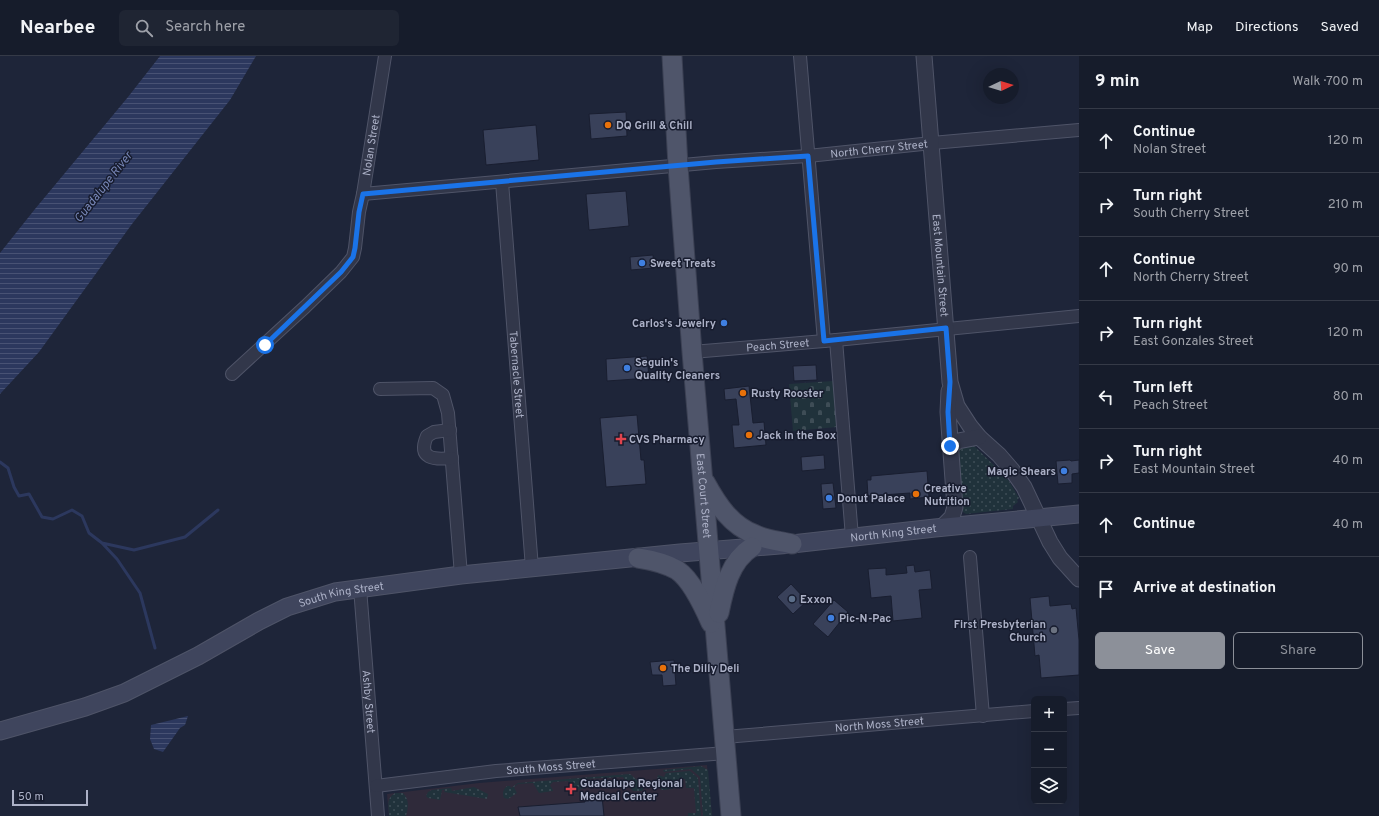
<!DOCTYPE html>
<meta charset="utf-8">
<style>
:root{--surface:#161c2b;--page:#1f2533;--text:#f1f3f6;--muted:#9ea1a9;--line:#353a47;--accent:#8c9099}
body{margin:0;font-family:Overpass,sans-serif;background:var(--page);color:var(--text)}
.controls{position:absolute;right:12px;bottom:12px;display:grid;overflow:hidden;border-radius:6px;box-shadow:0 4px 16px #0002}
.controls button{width:36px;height:36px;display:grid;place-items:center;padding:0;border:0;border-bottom:1px solid var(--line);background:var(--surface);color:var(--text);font:20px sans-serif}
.compass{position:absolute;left:983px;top:12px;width:36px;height:36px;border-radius:50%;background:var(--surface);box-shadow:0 4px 16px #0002;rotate:86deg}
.scale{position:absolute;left:12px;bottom:10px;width:76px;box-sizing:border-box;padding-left:4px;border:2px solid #acb1c7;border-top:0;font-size:11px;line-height:14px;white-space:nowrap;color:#acb1c7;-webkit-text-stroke:3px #171c2e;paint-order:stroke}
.stop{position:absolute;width:12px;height:12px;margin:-9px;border:3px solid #1a73e8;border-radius:50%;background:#fff}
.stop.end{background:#1a73e8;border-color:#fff;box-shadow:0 1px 4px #0008}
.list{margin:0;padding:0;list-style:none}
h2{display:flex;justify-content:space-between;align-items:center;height:52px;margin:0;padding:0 16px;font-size:17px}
h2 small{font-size:13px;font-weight:400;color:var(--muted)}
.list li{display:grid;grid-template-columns:26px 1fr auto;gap:12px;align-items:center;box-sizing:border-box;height:64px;padding:0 16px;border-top:1px solid var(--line)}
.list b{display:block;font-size:15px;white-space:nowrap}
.list p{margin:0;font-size:13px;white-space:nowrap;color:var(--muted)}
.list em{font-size:13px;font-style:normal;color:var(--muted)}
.actions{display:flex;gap:8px;padding:12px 16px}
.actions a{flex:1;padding:9px 0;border:1px solid var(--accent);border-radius:6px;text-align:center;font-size:14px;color:var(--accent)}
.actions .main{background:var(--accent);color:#fff}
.icon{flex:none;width:22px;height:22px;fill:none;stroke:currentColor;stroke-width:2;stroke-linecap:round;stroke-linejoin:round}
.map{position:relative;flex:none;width:1079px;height:760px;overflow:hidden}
header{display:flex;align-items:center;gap:24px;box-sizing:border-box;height:56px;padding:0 20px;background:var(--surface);border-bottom:1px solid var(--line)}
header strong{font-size:19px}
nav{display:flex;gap:22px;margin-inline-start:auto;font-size:14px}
.search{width:280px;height:36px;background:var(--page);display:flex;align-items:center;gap:10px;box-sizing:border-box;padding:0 14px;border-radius:6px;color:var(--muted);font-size:15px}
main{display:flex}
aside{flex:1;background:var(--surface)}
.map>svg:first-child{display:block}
.medical{fill:#2f2a3a}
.grass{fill:url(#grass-dots)}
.cemetery{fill:url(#cemetery-stones)}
.water{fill:url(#water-rules)}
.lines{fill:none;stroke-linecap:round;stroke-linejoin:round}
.stream{stroke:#2c385e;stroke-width:3}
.building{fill:#39415a;stroke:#191e30}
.minor-casing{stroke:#4f5468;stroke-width:14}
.tertiary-casing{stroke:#4f5468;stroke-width:17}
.secondary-casing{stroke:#4f5468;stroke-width:19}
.primary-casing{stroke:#3b4053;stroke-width:21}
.minor{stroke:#32374a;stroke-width:12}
.tertiary{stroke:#32374a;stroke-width:15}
.secondary{stroke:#3f455d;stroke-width:17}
.primary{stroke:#4f556a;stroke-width:19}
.route{stroke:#1a73e8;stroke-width:5}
.food-dot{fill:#e8710a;stroke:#171c2e;stroke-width:1.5}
.shop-dot{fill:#3f7fe0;stroke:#171c2e;stroke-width:1.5}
.health-dot{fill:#e0444e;stroke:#171c2e;stroke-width:1.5}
.service-dot{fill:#5c6f8a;stroke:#171c2e;stroke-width:1.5}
.worship-dot{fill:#6b7280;stroke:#171c2e;stroke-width:1.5}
.labels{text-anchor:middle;stroke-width:3;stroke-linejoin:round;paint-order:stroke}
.poi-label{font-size:11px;font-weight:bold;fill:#acb1c7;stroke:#171c2e;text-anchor:start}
.street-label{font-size:11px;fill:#acb1c7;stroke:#171c2e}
.water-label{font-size:12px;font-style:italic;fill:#7887b7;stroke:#171c2e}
</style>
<header>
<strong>Nearbee</strong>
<div class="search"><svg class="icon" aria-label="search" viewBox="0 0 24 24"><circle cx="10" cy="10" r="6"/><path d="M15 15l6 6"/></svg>Search here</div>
<nav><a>Map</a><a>Directions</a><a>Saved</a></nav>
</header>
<main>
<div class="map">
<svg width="1079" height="760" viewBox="0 0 1079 760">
<defs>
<pattern id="grass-dots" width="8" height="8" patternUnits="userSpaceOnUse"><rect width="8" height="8" fill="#20323b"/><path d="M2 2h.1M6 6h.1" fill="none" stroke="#3e4d56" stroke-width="1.8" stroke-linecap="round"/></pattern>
<pattern id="cemetery-stones" width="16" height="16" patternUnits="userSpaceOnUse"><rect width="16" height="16" fill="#20323b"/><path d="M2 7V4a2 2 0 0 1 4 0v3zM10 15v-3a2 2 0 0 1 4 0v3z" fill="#3e4d56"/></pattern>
<pattern id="water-rules" width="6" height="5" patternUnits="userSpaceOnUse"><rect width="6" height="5" fill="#2c385e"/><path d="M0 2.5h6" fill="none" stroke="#485274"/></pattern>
</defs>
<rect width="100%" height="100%" fill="#1e2539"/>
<path class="medical" d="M707,709L712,760H389L387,738L479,727Z"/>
<path class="grass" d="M971,387L998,413L1009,425L1019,442L1017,444L1018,446L1013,450V453L966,458L963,456L961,452L957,391Z
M701,710L708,714L712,760H703L700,721L691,713L664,716L663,714Z
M690,715L698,722L701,760H688V757H696L694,732H686L685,723L676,724V731L671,733L662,734L657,728V723L658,719L664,721L666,717Z
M630,718L637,724L639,722H642C645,726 646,731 642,735H633L623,721L584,723L581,726L584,732C573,735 574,734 568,725L553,726L550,729L553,734V735L539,737L533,727L518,728L514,731L517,737L508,743L504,742C502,738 503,733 507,730H510L511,732L518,727Z
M474,731L488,738L487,743L444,736L445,734H442L440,744L428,742L426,740L428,736L432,734L451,732L452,735Z
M395,737H403C410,744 408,752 406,760H389C389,750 385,744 395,737Z"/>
<path class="cemetery" d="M833,325L837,371L793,375L789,328Z"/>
<path class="water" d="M160,0H256L230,44L132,168L39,296L0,338V197L35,153L128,41Z
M188,660L185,669L180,672L163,696L154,693L150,683L151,669Z"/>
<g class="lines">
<path class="stream" d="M0,406L8,412L14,431L19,440L29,438L42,461L53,463L72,454L82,460L89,477L102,487L117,503L140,537L155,592
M102,487L134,494L185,481L218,454"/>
</g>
<path class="building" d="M626,56L627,80L591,83L589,58Z
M536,69L539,104L486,109L483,74Z
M626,135L629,170L589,174L586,138Z
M653,199L654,212L631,214L630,201Z
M647,300L649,322L607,325L606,303Z
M816,309L817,324L794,325L793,310Z
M749,330L753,367L764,366L766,389L734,392L732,369H739L736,343L725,344L724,333Z
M637,359L641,404H644L646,428L606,431L600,362Z
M824,399L825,413L802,415L801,401Z
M1070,404L1071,405L1079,404V417L1072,418V427L1058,428L1056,405Z
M927,415L929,441L910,443V437L868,440L867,424H871V420Z
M833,427L836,452L823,453L821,428Z
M914,509L915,516L930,514L932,533L919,534L922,562L893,565L891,540L871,542L868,513L886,512V519L907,517L906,510Z
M791,528L807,545L793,558L777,541Z
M1049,540L1050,550L1071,548L1072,553L1076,552L1079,584V619L1041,622L1039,599L1035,600L1030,542Z
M834,544L848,556L828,581L813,568Z
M674,604L676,629L663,630L662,619H652L650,606Z
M602,740L604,760H520L518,751L585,746V744H591V741Z"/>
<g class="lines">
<defs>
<g id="minor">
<path d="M800,0L824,285"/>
<path id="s1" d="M502,126L532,512"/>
<path id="s2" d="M363,138L716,106L808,100L932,87L1079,74"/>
<path d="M836,284L852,481"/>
<path id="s3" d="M692,296L836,284L1079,260"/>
<path id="s4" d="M232,318L305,251L341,216L353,201L355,192L359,156L363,138L385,0"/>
<path d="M380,333L433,332L443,339L448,357L461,519"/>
<path d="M450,374L434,376L427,380C417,403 434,404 452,402"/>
<path d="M970,501L983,660"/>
<path id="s5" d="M360,532L378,760"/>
<path d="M1064,653L1079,652"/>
<path id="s6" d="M725,681L1034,655"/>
<path id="s7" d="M376,730L496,715L726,697"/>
</g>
<g id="tertiary">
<path id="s8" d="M924,0L950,326L957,350L970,370L979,381L999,399L1012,414L1024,431L1050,486L1060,502L1079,523"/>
<path d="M950,391L958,385L979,381"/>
<path d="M941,472L952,461L955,451L948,356L949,335"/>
</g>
<g id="secondary">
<path id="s9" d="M0,675L85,651L124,637L198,600L259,565L287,551L335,536L461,519L680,497L792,488L935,472L1079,458"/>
</g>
<g id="primary">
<path id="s10" d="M672,0L678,110L692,296L731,760"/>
<path d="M705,426C717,448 731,470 756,479C767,484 780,485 792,488"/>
<path d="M638,502C651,504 665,507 677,514C692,524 704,551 711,567"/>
<path d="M719,557C724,532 730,505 752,491"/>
</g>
</defs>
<use href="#minor" class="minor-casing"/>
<use href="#tertiary" class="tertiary-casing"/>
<use href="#secondary" class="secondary-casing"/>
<use href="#primary" class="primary-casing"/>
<use href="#minor" class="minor"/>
<use href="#tertiary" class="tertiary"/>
<use href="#secondary" class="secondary"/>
<use href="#primary" class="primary"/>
</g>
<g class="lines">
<path class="route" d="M265,289L341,216L353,201L355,192L359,156L363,138L716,106L808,100L824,285L946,272L950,326L948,356L950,390"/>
</g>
<g class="food-dot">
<circle cx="608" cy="69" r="4"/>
<circle cx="743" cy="337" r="4"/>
<circle cx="749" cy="379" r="4"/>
<circle cx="916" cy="438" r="4"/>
<circle cx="663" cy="612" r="4"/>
</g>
<g class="shop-dot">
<circle cx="642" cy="207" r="4"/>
<circle cx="724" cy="267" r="4"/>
<circle cx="627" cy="312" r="4"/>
<circle cx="1064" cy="415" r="4"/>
<circle cx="829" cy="442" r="4"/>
<circle cx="831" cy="562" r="4"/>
</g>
<g class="health-dot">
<path d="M619 377h4v4h4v4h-4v4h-4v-4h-4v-4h4z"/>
<path d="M569 727h4v4h4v4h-4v4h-4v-4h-4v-4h4z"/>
</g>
<circle class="service-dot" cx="792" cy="543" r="4"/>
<circle class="worship-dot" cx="1054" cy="574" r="4"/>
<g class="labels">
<g class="poi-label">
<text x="616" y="73">DQ Grill &amp; Chill</text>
<text x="650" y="211">Sweet Treats</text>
<text x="716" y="271" text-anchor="end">Carlos's Jewelry</text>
<text x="635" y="310">Seguin's<tspan x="635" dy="13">Quality Cleaners</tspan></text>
<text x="751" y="341">Rusty Rooster</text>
<text x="757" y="383">Jack in the Box</text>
<text x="629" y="387">CVS Pharmacy</text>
<text x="1056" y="419" text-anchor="end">Magic Shears</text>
<text x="924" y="436">Creative<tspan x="924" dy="13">Nutrition</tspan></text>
<text x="837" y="446">Donut Palace</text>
<text x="800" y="547">Exxon</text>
<text x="839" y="566">Pic-N-Pac</text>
<text x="1046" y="572" text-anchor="end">First Presbyterian<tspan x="1046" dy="13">Church</tspan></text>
<text x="671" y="616">The Dilly Deli</text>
<text x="580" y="731">Guadalupe Regional<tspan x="580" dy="13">Medical Center</tspan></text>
</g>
<g class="street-label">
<text dy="4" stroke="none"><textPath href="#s4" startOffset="282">Nolan Street</textPath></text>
<text dy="4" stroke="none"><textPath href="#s2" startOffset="518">North Cherry Street</textPath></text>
<text dy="4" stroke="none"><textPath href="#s8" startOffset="210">East Mountain Street</textPath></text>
<text dy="4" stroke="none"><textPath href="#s3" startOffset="86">Peach Street</textPath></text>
<text dy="4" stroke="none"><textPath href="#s1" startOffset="193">Tabernacle Street</textPath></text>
<text dy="4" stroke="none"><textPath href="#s10" startOffset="441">East Court Street</textPath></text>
<text dy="4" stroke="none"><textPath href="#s9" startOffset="926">North King Street</textPath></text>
<text dy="4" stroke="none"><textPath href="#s9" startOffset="370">South King Street</textPath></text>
<text dy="4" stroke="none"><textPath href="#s5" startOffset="114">Ashby Street</textPath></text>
<text dy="4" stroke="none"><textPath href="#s6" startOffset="155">North Moss Street</textPath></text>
<text dy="4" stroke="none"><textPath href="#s7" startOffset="176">South Moss Street</textPath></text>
</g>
<g class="water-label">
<text transform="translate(103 131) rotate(-52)" y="4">Guadalupe River</text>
</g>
</g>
</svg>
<div class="controls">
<button>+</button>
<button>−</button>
<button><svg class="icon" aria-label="layers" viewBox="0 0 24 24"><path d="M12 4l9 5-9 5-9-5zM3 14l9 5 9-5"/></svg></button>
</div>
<svg class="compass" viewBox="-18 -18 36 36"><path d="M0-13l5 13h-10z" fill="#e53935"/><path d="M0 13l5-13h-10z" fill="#9ea1a9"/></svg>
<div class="scale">50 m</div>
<div class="stop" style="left:265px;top:289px"></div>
<div class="stop end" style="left:950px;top:390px"></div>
</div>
<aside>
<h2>9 min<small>Walk · 700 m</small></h2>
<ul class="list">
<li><svg class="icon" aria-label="ahead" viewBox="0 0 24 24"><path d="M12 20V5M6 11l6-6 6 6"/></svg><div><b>Continue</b><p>Nolan Street</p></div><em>120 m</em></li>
<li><svg class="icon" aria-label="right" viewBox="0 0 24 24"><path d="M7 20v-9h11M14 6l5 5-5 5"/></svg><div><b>Turn right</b><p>South Cherry Street</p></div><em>210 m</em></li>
<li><svg class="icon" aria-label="ahead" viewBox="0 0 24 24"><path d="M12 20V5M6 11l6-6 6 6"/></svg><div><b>Continue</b><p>North Cherry Street</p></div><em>90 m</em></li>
<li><svg class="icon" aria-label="right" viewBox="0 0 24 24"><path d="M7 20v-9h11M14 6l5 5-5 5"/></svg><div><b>Turn right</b><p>East Gonzales Street</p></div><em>120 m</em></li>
<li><svg class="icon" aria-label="left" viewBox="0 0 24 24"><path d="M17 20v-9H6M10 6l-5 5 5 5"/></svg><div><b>Turn left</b><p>Peach Street</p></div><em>80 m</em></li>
<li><svg class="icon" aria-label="right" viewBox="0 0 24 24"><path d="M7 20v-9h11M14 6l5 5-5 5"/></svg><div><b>Turn right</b><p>East Mountain Street</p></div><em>40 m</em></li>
<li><svg class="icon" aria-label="ahead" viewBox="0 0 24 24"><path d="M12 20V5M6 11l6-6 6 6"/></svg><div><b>Continue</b></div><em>40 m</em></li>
<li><svg class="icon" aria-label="arrive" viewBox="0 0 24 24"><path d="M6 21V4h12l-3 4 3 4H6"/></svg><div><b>Arrive at destination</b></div></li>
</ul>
<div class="actions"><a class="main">Save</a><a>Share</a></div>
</aside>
</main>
